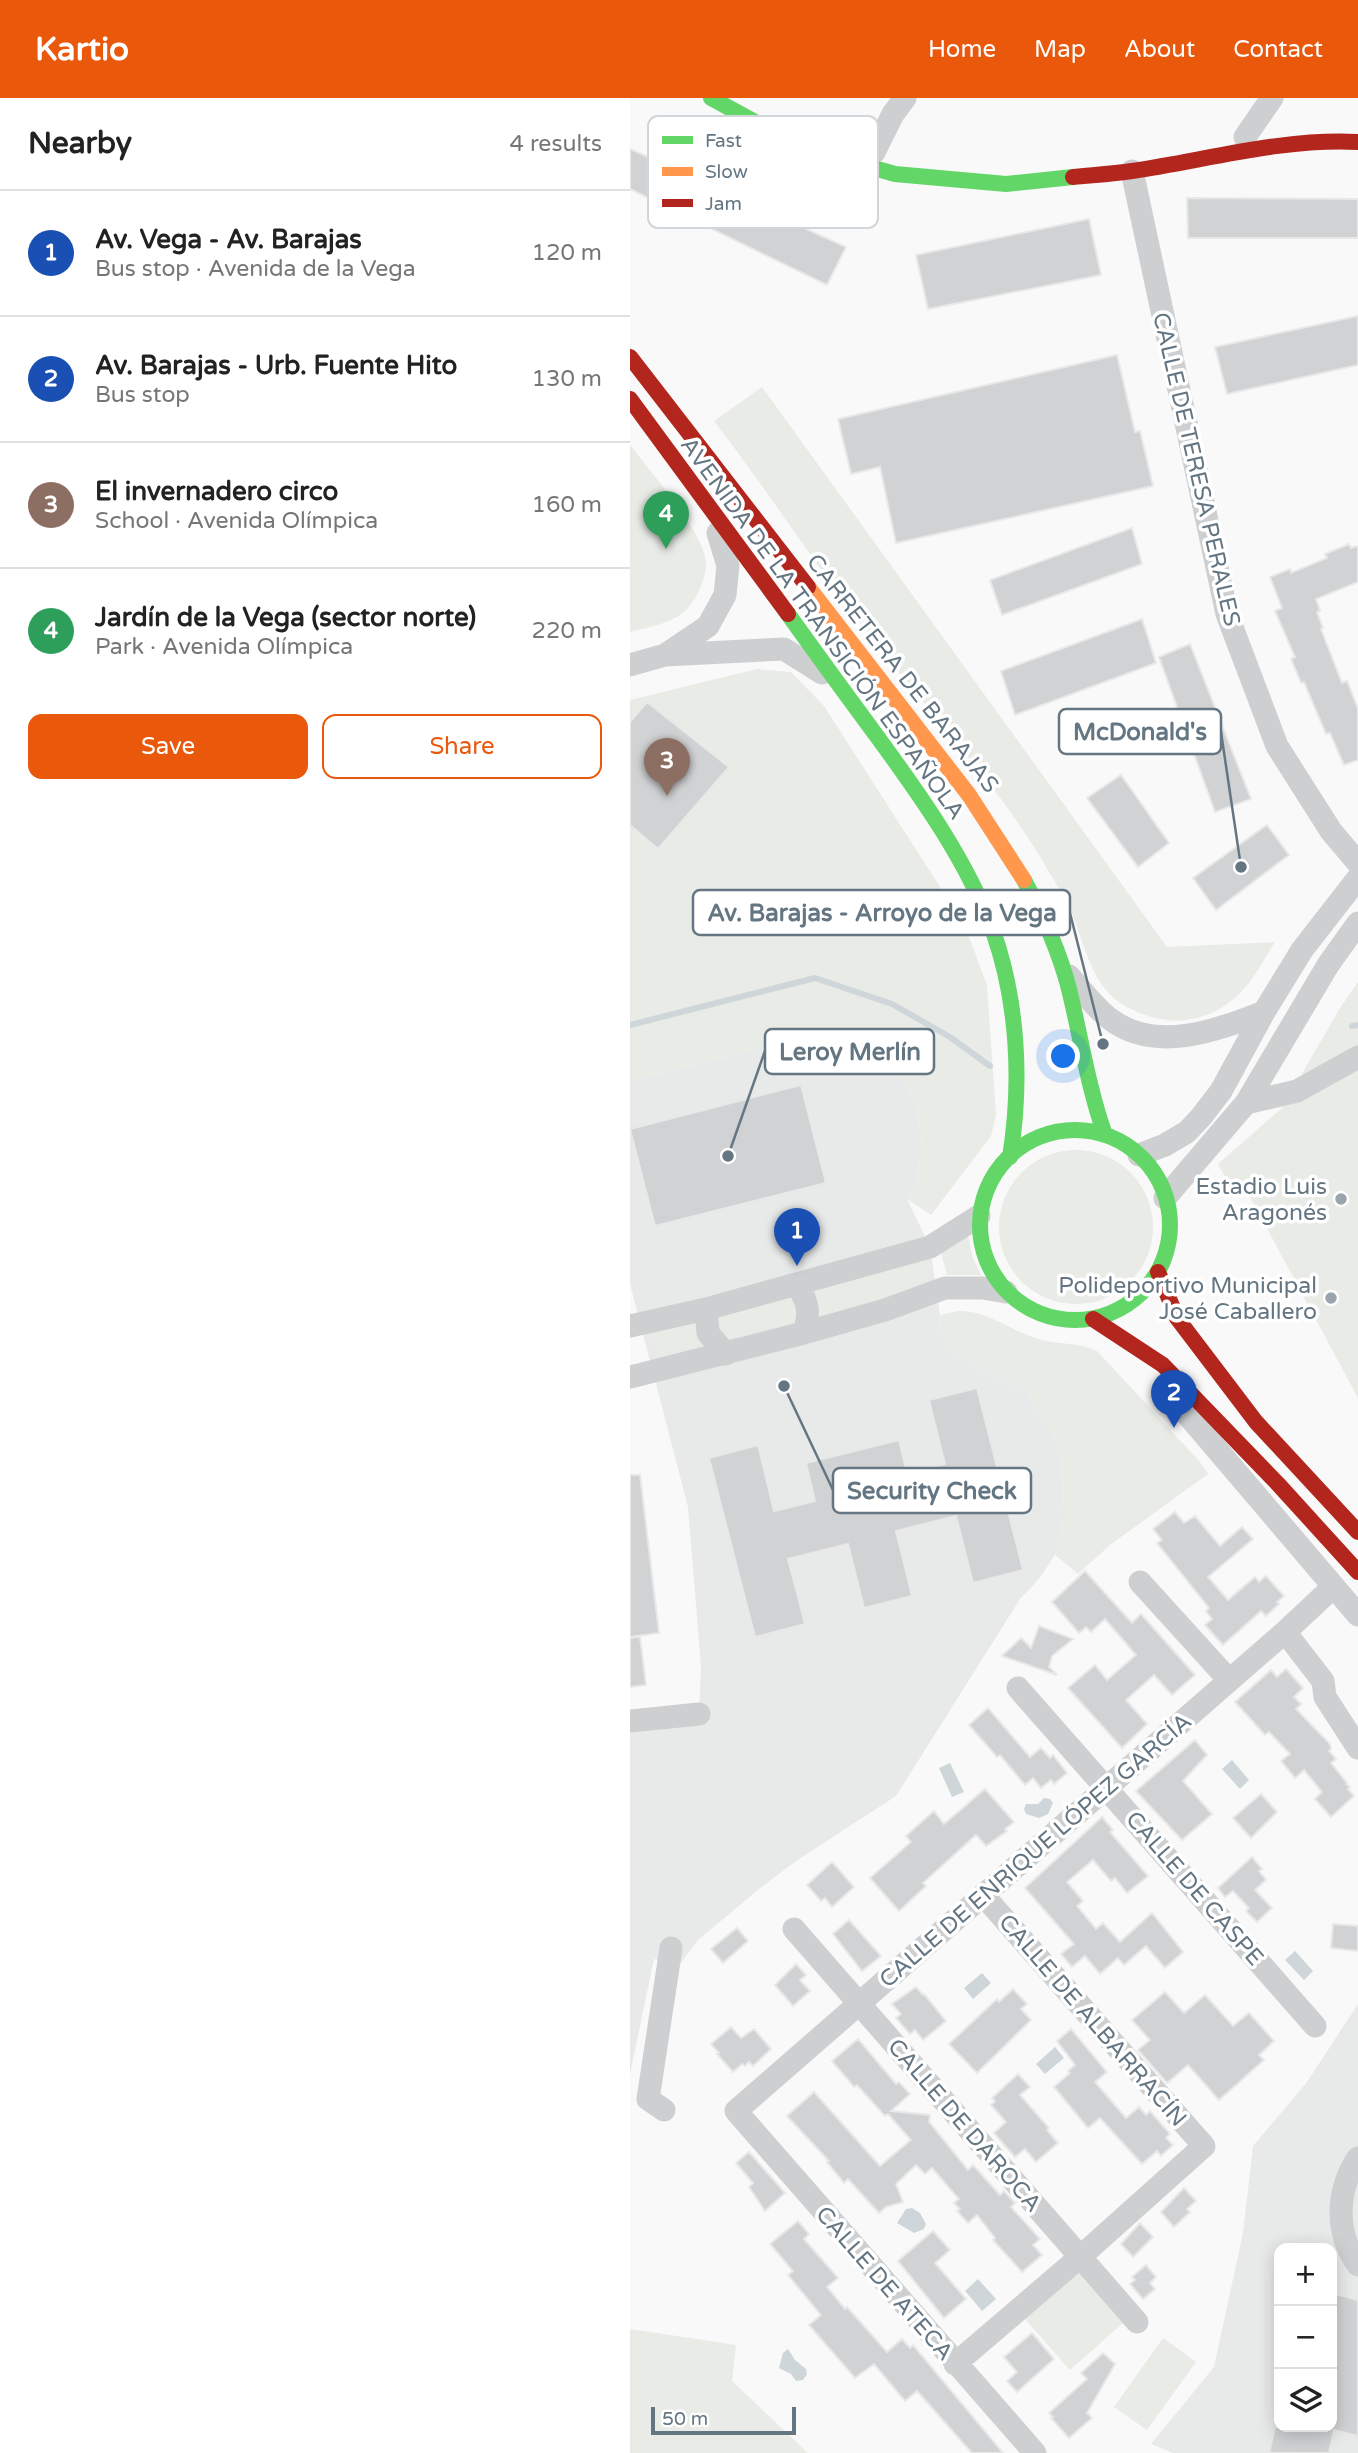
<!DOCTYPE html>
<meta charset="utf-8">
<style>
:root{--surface:#fff;--page:#f6f6f6;--text:#222;--muted:#767676;--line:#e0e0e0;--accent:#ea580c}
body{margin:0;font-family:"Varela Round",sans-serif;background:var(--page);color:var(--text)}
.controls{position:absolute;right:21px;bottom:21px;display:grid;overflow:hidden;border-radius:14px;box-shadow:0 4px 18px #0003}
.controls button{width:63px;height:63px;display:grid;place-items:center;padding:0;border:0;border-bottom:2px solid var(--line);background:var(--surface);color:var(--text);font:35px sans-serif}
.scale{position:absolute;left:21px;bottom:18px;width:145px;box-sizing:border-box;padding-left:7px;border:4px solid #657683;border-top:0;font-size:19px;line-height:24px;white-space:nowrap;color:#657683;-webkit-text-stroke:5px #fff;paint-order:stroke}
.you{position:absolute;left:434px;top:959px;width:24px;height:24px;margin:-18px;border:5px solid #fff;border-radius:50%;background:#1a73e8;box-shadow:0 0 0 10px #1a73e833}
.badge{display:grid;place-items:center;width:46px;height:46px;border-radius:50%;background:var(--accent);color:#fff;font-size:23px;font-weight:700}
.pin{position:absolute;translate:-50% -58px;filter:drop-shadow(0 2px 4px #0008)}
.pin::after{content:'';position:absolute;top:37px;width:24px;height:21px;background:inherit;clip-path:polygon(0 0,100% 0,50% 100%)}
.list{margin:0;padding:0;list-style:none}
h2{display:flex;justify-content:space-between;align-items:center;height:91px;margin:0;padding:0 28px;font-size:30px}
h2 small{font-size:23px;font-weight:400;color:var(--muted)}
.list li{display:grid;grid-template-columns:46px 1fr auto;gap:21px;align-items:center;box-sizing:border-box;height:126px;padding:0 28px;border-top:2px solid var(--line)}
.list b{display:block;font-size:26px;white-space:nowrap}
.list p{margin:0;font-size:23px;white-space:nowrap;color:var(--muted)}
.list em{font-size:23px;font-style:normal;color:var(--muted)}
.actions{display:flex;gap:14px;padding:21px 28px}
.actions a{flex:1;padding:16px 0;border:2px solid var(--accent);border-radius:14px;text-align:center;font-size:24px;color:var(--accent)}
.actions .main{background:var(--accent);color:#fff}
.icon{flex:none;width:38px;height:38px;fill:none;stroke:currentColor;stroke-width:2;stroke-linecap:round;stroke-linejoin:round}
.map{position:relative;flex:none;width:728px;height:2355px;overflow:hidden}
header{display:flex;align-items:center;gap:42px;box-sizing:border-box;height:98px;padding:0 35px;background:var(--accent);color:#fff}
header strong{font-size:33px}
nav{display:flex;gap:38px;margin-inline-start:auto;font-size:24px}
main{display:flex}
aside{flex:1;background:var(--surface)}
.map>svg:first-child{display:block}
.built{fill:#e8e9e9;fill-rule:evenodd}
.green{fill:#e8ebe6}
.water{fill:#ced6d9}
.lines{fill:none;stroke-linecap:round;stroke-linejoin:round}
.stream{stroke:#ced6d9;stroke-width:6}
.building{fill:#d0d2d3;stroke:#e8e8e8;stroke-width:2}
.street{stroke:#cecfd0;stroke-width:23}
.fast{stroke:#63d668;stroke-width:16}
.slow{stroke:#ff974d;stroke-width:16}
.jam{stroke:#b3261e;stroke-width:16}
.poi-dot{fill:#99a4ac;stroke:#fff;stroke-width:2.5}
.labels{text-anchor:middle;stroke-width:7;stroke-linejoin:round;paint-order:stroke}
.street-label{font-size:23px;fill:#657683;stroke:#fff}
.poi-label{font-size:23px;fill:#657683;stroke:#fff;text-anchor:end}
.key{fill:#fff;stroke:#d1d6da;stroke-width:2}
.key-label{font-size:19px;fill:#657683}
.leader{fill:none;stroke:#657683;stroke-width:2.5}
.callout-dot{fill:#657683;stroke:#fff;stroke-width:2.5}
.callout{fill:#fff;stroke:#657683;stroke-width:2.5}
.callout-label{font-size:24px;text-anchor:middle;font-weight:bold;fill:#657683}
</style>
<header>
<strong>Kartio</strong>
<nav><a>Home</a><a>Map</a><a>About</a><a>Contact</a></nav>
</header>
<main>
<aside>
<h2>Nearby<small>4 results</small></h2>
<ul class="list">
<li><span class="badge" style="background:#1a4fb4">1</span><div><b>Av. Vega - Av. Barajas</b><p>Bus stop · Avenida de la Vega</p></div><em>120 m</em></li>
<li><span class="badge" style="background:#1a4fb4">2</span><div><b>Av. Barajas - Urb. Fuente Hito</b><p>Bus stop</p></div><em>130 m</em></li>
<li><span class="badge" style="background:#8d6e63">3</span><div><b>El invernadero circo</b><p>School · Avenida Olímpica</p></div><em>160 m</em></li>
<li><span class="badge" style="background:#2e9e5b">4</span><div><b>Jardín de la Vega (sector norte)</b><p>Park · Avenida Olímpica</p></div><em>220 m</em></li>
</ul>
<div class="actions"><a class="main">Save</a><a>Share</a></div>
</aside>
<div class="map">
<svg width="728" height="2355" viewBox="0 0 728 2355">
<rect width="100%" height="100%" fill="#f9f9f9"/>
<path class="built" d="M179,937L225,943L259,966L273,981L281,995L289,1018L291,1055L286,1085L277,1101L300,1149L310,1217L309,1228L320,1255L396,1294L425,1339L433,1372L434,1418L425,1457L409,1481L390,1501L266,1698L166,1763L129,1791L68,1842L50,1866L24,1861L0,1976V1624L69,1616L71,1569L58,1409L0,1186V983Z
M728,1906V2355H543L521,2346L584,2269L613,2135L623,2048L677,1984ZM649,2150H702V2329H649Z"/>
<path class="green" d="M132,289L537,849L645,844C634,861 624,882 609,896C577,927 535,930 497,909C460,889 456,847 440,811C435,800 428,789 422,779C373,691 301,618 240,538C186,468 138,393 84,323Z
M0,347C18,370 75,437 76,464C77,479 66,503 55,513C41,526 18,529 0,534Z
M127,571L161,574L194,608L335,828L357,887L366,1017L361,1038L301,1117L277,1101L286,1085L291,1055L289,1018L281,995L273,981L259,967L225,943L179,937L0,983V602Z
M728,884V1300L617,1093L606,1099L588,1066L652,1010L710,910Z
M369 1129a77 77 0 1 1 154 0a77 77 0 1 1-154 0Z
M337,1131L342,1158L351,1177H317L310,1151Z
M294,1161L301,1181L245,1203L187,1218L181,1193L273,1169Z
M158,1200L164,1202L168,1208L166,1221L159,1226L100,1241L89,1237L87,1219Z
M328,1213C361,1213 381,1234 412,1242C430,1247 449,1244 467,1253L570,1364L578,1376L480,1447L448,1476L425,1457L434,1418L433,1372L425,1339L396,1294L320,1255C312,1243 308,1232 310,1217Z
M67,1222L69,1241L72,1247L26,1259L20,1234Z
M448,2174L493,2225L440,2272L395,2221Z
M0,2231L106,2247L102,2283L178,2355H0Z
M533,2240L566,2264L517,2332L484,2309Z"/>
<path class="water" d="M602,1662L619,1682L610,1691L592,1671Z
M320,1665L334,1694L322,1699L309,1670Z
M414,1700L420,1701L423,1705L418,1716L409,1720L396,1716L394,1711L396,1706H408Z
M665,1853L683,1873L674,1882L655,1862Z
M352,1875L361,1885L343,1901L334,1890Z
M425,1949L434,1960L415,1976L406,1966Z
M282,2110L290,2115L296,2126L294,2131L284,2135L267,2125L276,2111Z
M348,2181L366,2201L352,2213L335,2193Z
M158,2251L165,2262L176,2271L177,2276L173,2282L166,2283L161,2276L149,2270L153,2255Z"/>
<g class="lines">
<path class="stream" d="M0,927L185,880L262,906L320,939L360,968
M722,928L728,927"/>
</g>
<path class="building" d="M0,51L216,149L197,187L0,91Z
M557,100L728,101V140H558Z
M459,121L471,177L298,211L286,157Z
M728,218V267L597,296L585,249Z
M487,257L505,334L510,333L523,388L266,445L250,369L221,376L208,321Z
M502,430L512,466L372,517L360,482Z
M719,446L721,450L728,448V484L686,501L690,513L687,514L693,530L691,531L712,585L717,583L728,611V662L714,667L700,635L696,636L674,584L671,585L661,561L665,559L645,513L652,510L640,479L660,471L661,475L697,460L695,456Z
M512,521L526,565L385,617L371,573Z
M560,546L621,701L585,714L529,559Z
M17,604L99,669L28,751L0,727V624Z
M491,677L539,745L508,769L457,700Z
M637,727L659,757L586,812L563,780Z
M171,987L196,1085L25,1128L0,1031Z
M347,1290L393,1472L343,1485L326,1418L266,1433L282,1498L234,1510L218,1446L158,1461L175,1526L125,1539L79,1360L128,1347L144,1413L185,1403L176,1365L269,1342L277,1375L315,1366L299,1302Z
M0,1377H10L29,1535L0,1539Z
M545,1414L554,1425L565,1418L590,1448L612,1429L623,1441L578,1479L598,1502L625,1479L629,1484L636,1478L654,1498L647,1504L649,1506L636,1518L631,1513L593,1547L575,1527L582,1521L576,1513L579,1510L527,1445L532,1442L523,1431Z
M455,1473L502,1525L511,1516L565,1577L542,1597L524,1577L496,1602L517,1626L492,1650L438,1590L465,1567L477,1582L506,1557L475,1521L461,1534L456,1529L449,1535L422,1504Z
M409,1528L443,1541L422,1558L419,1569L427,1577L372,1558L391,1540L401,1550Z
M10,1539L16,1587L0,1589V1540Z
M656,1571L673,1590L664,1599L671,1606L666,1611L700,1646L701,1651L699,1653L706,1661L701,1665L717,1685L716,1686L720,1689L718,1691L724,1698L701,1719L685,1701L692,1694L674,1672L665,1680L651,1663L660,1656L639,1634L635,1637L605,1604L641,1572L647,1579Z
M358,1610L400,1659L411,1650L420,1660L423,1657L437,1675L424,1686L421,1682L411,1690L403,1680L395,1687L370,1657L367,1659L339,1627Z
M565,1642L577,1657L553,1683L582,1716L552,1742L506,1693Z
M355,1691L384,1724L375,1731L377,1733L356,1748L346,1737L293,1785L296,1788L269,1813L240,1780L281,1744L276,1738L304,1713L314,1726Z
M631,1696L647,1714L621,1740L603,1720Z
M472,1719L483,1732L480,1734L518,1778L497,1795L485,1780L481,1783L463,1762L437,1784L453,1803L447,1808L466,1831L473,1825L490,1844L522,1815L553,1854L535,1870L516,1848L494,1867L488,1860L470,1876L455,1858L442,1869L431,1856L444,1846L395,1790Z
M622,1759L632,1771L629,1773L636,1782L625,1792L642,1810L627,1824L616,1813L619,1810L603,1793L595,1799L588,1790Z
M202,1764L224,1789L202,1809L195,1800L191,1803L177,1787Z
M219,1822L251,1858L232,1873L203,1836Z
M703,1826L728,1828V1853L701,1850Z
M107,1830L118,1843L93,1865L81,1851Z
M166,1866L176,1877L170,1882L180,1893L163,1908L145,1887Z
M286,1889L293,1897L294,1896L316,1923L293,1942L285,1932L280,1936L266,1920L271,1916L262,1906Z
M383,1891L397,1906L391,1911L401,1922L347,1975L319,1946L367,1901L369,1904Z
M535,1894L554,1915L575,1897L603,1928L619,1915L644,1943L629,1957L634,1962L589,2002L558,1967L537,1985L508,1952L520,1942L502,1922Z
M101,1929L111,1940L124,1931L141,1951L123,1968L119,1964L115,1968L112,1966L103,1974L87,1956L89,1955L81,1946Z
M441,1931L477,1974L465,1984L496,2020L509,2009L516,2017L520,2013L540,2036L536,2040L543,2047L531,2058L527,2053L512,2066L470,2020L458,2030L424,1989L440,1975L438,1973L445,1967L427,1943Z
M228,1941L266,1986L269,1984L280,1996L261,2013L300,2017L299,2024L338,2072L343,2067L370,2097L374,2093L385,2105L381,2109L410,2141L403,2147L412,2157L392,2174L363,2142L365,2140L347,2117L338,2125L327,2113L330,2111L324,2105L329,2101L302,2070L295,2076L286,2067L266,2086L273,2104L256,2109L249,2115L218,2081L214,2085L197,2064L199,2063L157,2018L184,1994L250,2068L281,2042L258,2016L255,2018L227,1987L224,1989L202,1963Z
M388,1976L400,1989L390,1997L419,2030L417,2032L428,2045L406,2064L395,2051L385,2059L364,2035L376,2024L361,2007L365,2003L362,2000Z
M119,2054L155,2095L135,2113L119,2089L123,2085L106,2065Z
M554,2090L566,2103L557,2111L560,2114L544,2129L531,2114Z
M168,2123L179,2136L174,2141L208,2180L197,2189L215,2211L217,2209L257,2254L272,2241L280,2250L283,2247L373,2355H342L287,2293L275,2303L244,2266L225,2280L179,2227L191,2217L158,2177L163,2173L140,2146Z
M510,2125L523,2139L503,2159L491,2146Z
M303,2133L320,2152L305,2165L336,2201L314,2220L268,2163Z
M516,2167L526,2179L520,2185L525,2191L513,2201L500,2186L505,2182L502,2179Z
M702,2195L728,2202V2338L704,2332L699,2355H639L645,2329H702Z
M402,2235L424,2261L387,2294L377,2283L387,2274L374,2259Z
M473,2255L485,2266L457,2315L462,2320L439,2340L421,2320L423,2319L419,2315L457,2281L451,2275Z"/>
<g class="lines">
<path class="street" d="M615,39L642,0
M244,54L263,16L275,0
M502,73L597,516L647,648L701,733L728,765
M35,557L78,528L95,497L98,468L88,435
M0,567L35,557L154,551L192,575
M439,878C452,892 465,910 480,921C526,956 587,932 634,914
M616,1005L667,993L728,959
M509,1057L535,1047L557,1034L571,1019L591,993L634,914L672,852L728,780
M535,1100L616,1005L698,867L728,825
M165,1186C179,1202 180,1215 174,1235
M76,1211L78,1235L96,1256
M0,1228L76,1211L300,1149L349,1118
M0,1279L174,1235L255,1212L315,1190H353L376,1194
M556,1315L728,1517
M510,1484L599,1582
M655,1534L693,1583L695,1599L728,1650
M388,1590L685,1928
M0,1623L69,1616
M164,1831L507,2224
M34,2012L18,2001L41,1850
M728,2060C706,2093 705,2135 728,2167
M325,2266L450,2159L574,2048L353,1797
M405,2355L106,2013L655,1534L702,1490"/>
<path class="fast" d="M81,0L173,50L265,76L376,86L443,79
M158,516C188,558 218,599 249,641C292,700 337,763 363,833C388,904 392,985 380,1059
M394,782C413,817 429,852 439,891C451,940 458,989 475,1037
M350 1127a95 95 0 1 1 190 0a95 95 0 1 1-190 0Z"/>
<path class="slow" d="M178,489L339,697L394,782"/>
<path class="jam" d="M443,79C463,77 483,76 502,73C577,62 652,40 728,44
M0,259L178,489
M0,301L158,516
M528,1174L547,1220L626,1324L728,1434
M463,1221L533,1267L648,1386L728,1474"/>
</g>
<g class="poi-dot">
<circle cx="711" cy="1101" r="7"/>
<circle cx="701" cy="1200" r="7"/>
</g>
<g class="labels">
<g class="street-label">
<text transform="translate(567 371) rotate(77)" y="8">CALLE DE TERESA PERALES</text>
<text transform="translate(193 530) rotate(54)" y="8">AVENIDA DE LA TRANSICIÓN ESPAÑOLA</text>
<text transform="translate(273 575) rotate(52)" y="8">CARRETERA DE BARAJAS</text>
<text transform="translate(405 1752) rotate(-41)" y="8">CALLE DE ENRIQUE LÓPEZ GARCÍA</text>
<text transform="translate(565 1790) rotate(49)" y="8">CALLE DE CASPE</text>
<text transform="translate(463 1922) rotate(49)" y="8">CALLE DE ALBARRACÍN</text>
<text transform="translate(335 2027) rotate(49)" y="8">CALLE DE DAROCA</text>
<text transform="translate(255 2185) rotate(49)" y="8">CALLE DE ATECA</text>
</g>
<g class="poi-label">
<text x="697" y="1096">Estadio Luis<tspan x="697" dy="26">Aragonés</tspan></text>
<text x="687" y="1195">Polideportivo Municipal<tspan x="687" dy="26">José Caballero</tspan></text>
</g>
</g>
<rect x="18" y="18" width="230" height="112" rx="10" class="key"/>
<rect x="32" y="38" width="31" height="8" fill="#63d668"/>
<rect x="32" y="69" width="31" height="9" fill="#ff974d"/>
<rect x="32" y="101" width="31" height="8" fill="#b3261e"/>
<g class="key-label">
<text x="75" y="49">Fast</text>
<text x="75" y="80">Slow</text>
<text x="75" y="112">Jam</text>
</g>
<path class="leader" d="M611 769L591 634M473 946L440 815M98 1058L135 953M154 1288L203 1392"/>
<g class="callout-dot">
<circle cx="611" cy="769" r="7"/>
<circle cx="473" cy="946" r="7"/>
<circle cx="98" cy="1058" r="7"/>
<circle cx="154" cy="1288" r="7"/>
</g>
<g class="callout">
<rect x="429" y="611" width="162" height="45" rx="7"/>
<rect x="63" y="792" width="377" height="45" rx="7"/>
<rect x="135" y="931" width="169" height="45" rx="7"/>
<rect x="203" y="1370" width="198" height="45" rx="7"/>
</g>
<g class="callout-label">
<text x="510" y="642">McDonald's</text>
<text x="252" y="823">Av. Barajas - Arroyo de la Vega</text>
<text x="220" y="962">Leroy Merlín</text>
<text x="302" y="1401">Security Check</text>
</g>
</svg>
<div class="controls">
<button>+</button>
<button>−</button>
<button><svg class="icon" aria-label="layers" viewBox="0 0 24 24"><path d="M12 4l9 5-9 5-9-5zM3 14l9 5 9-5"/></svg></button>
</div>
<div class="scale">50 m</div>
<div class="you"></div>
<div class="pin badge" style="left:167px;top:1168px;background:#1a4fb4">1</div>
<div class="pin badge" style="left:544px;top:1330px;background:#1a4fb4">2</div>
<div class="pin badge" style="left:37px;top:698px;background:#8d6e63">3</div>
<div class="pin badge" style="left:36px;top:451px;background:#2e9e5b">4</div>
</div>
</main>
